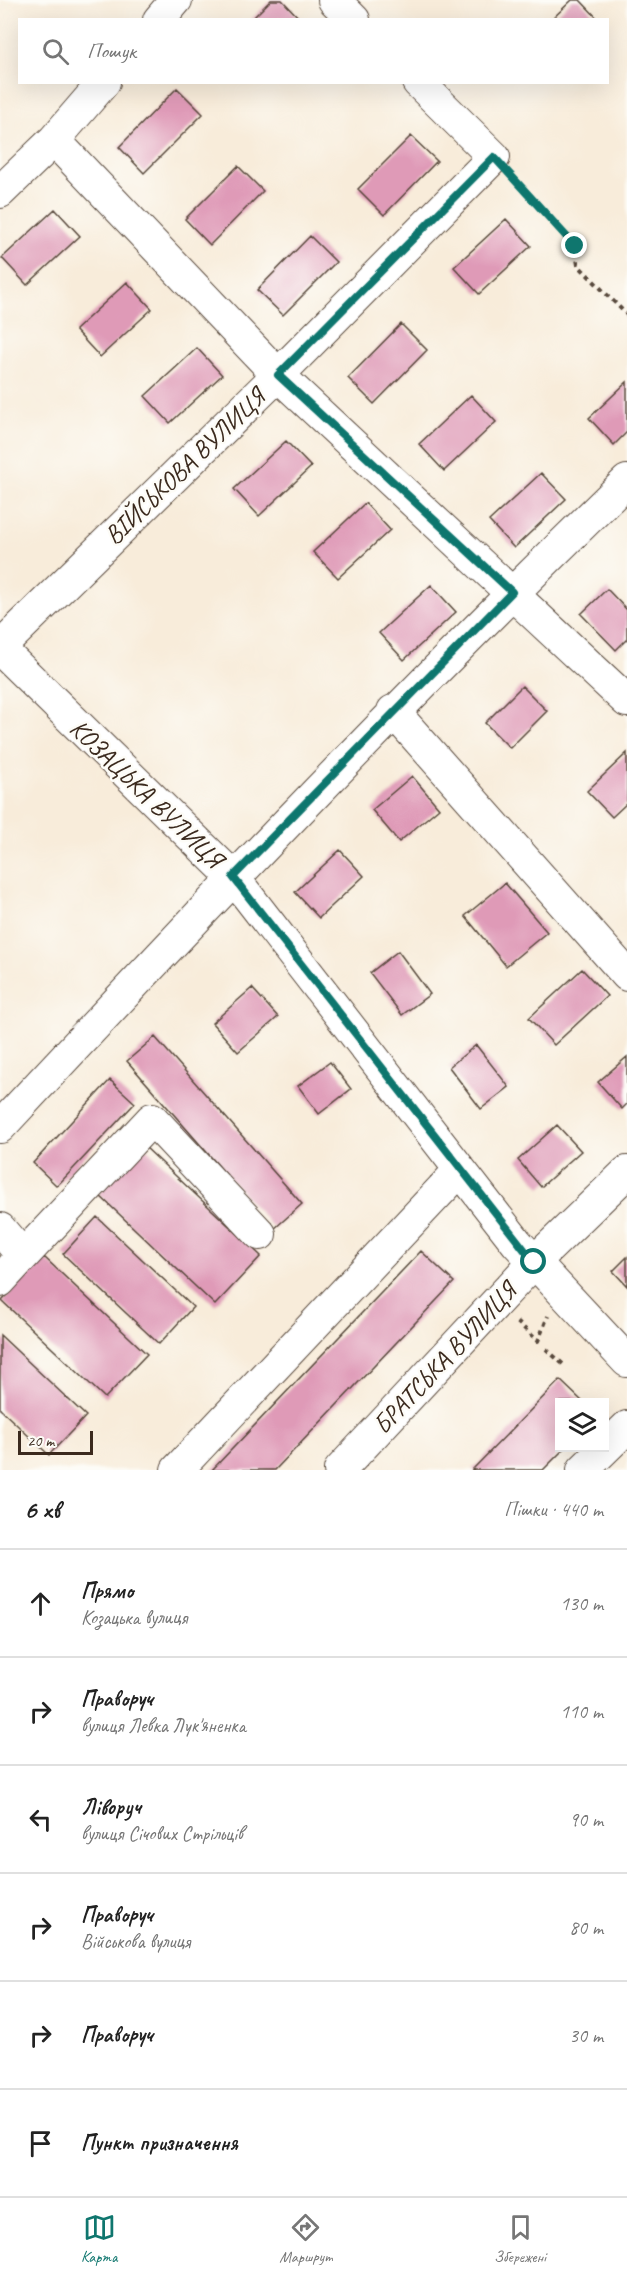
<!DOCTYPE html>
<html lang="uk">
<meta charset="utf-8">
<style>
:root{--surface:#fff;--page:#f6f6f6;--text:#222;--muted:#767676;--line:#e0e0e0;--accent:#0f766e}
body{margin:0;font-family:Caveat,sans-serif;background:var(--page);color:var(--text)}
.controls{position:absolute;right:18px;bottom:18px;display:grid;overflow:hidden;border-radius:0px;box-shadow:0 6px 24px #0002}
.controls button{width:54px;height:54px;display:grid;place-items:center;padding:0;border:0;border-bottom:2px solid var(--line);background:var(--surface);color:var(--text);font:30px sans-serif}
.scale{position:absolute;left:18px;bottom:15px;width:75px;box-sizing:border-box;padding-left:6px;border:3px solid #3b2a1e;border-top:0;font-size:16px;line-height:21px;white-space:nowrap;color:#3b2a1e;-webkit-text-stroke:4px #fdfcf7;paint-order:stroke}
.stop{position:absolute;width:18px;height:18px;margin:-14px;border:4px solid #0f766e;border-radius:50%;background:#fff}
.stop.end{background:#0f766e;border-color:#fff;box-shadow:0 2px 6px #0008}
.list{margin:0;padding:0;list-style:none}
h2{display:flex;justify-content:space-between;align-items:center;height:78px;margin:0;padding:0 24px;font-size:26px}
h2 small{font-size:20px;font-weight:400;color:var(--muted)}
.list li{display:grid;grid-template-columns:39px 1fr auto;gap:18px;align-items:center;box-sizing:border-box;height:108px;padding:0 24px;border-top:2px solid var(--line)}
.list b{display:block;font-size:22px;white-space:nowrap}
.list p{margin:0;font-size:20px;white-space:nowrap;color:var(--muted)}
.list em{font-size:20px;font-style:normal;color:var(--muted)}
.icon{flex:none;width:33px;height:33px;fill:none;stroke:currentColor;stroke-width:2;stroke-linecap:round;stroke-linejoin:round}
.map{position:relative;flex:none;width:627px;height:1470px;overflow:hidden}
.search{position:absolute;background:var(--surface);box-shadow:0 6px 24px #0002;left:18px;right:18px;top:18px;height:66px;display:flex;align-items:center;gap:15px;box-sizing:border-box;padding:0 21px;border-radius:0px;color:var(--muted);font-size:22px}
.sheet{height:726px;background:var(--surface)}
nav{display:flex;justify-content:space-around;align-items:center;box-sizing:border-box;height:84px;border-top:2px solid var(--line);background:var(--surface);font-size:16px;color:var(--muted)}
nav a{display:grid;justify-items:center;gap:3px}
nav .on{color:var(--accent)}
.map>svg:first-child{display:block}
.building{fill:#df9ab7}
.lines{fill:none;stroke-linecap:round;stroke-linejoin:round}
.minor-casing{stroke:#57473a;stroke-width:34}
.path{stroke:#57473a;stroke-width:4;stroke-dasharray:4.5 4.5;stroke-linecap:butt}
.minor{stroke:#fff;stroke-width:32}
.route{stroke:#0f766e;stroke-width:8}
.labels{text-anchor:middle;stroke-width:5;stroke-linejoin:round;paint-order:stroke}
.street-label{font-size:26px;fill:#3b2a1e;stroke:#fdfcf7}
</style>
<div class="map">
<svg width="627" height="1470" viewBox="0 0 627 1470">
<rect width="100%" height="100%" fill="#fdfcf7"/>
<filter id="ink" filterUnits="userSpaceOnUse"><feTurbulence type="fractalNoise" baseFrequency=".0167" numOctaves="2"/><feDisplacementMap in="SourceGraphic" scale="12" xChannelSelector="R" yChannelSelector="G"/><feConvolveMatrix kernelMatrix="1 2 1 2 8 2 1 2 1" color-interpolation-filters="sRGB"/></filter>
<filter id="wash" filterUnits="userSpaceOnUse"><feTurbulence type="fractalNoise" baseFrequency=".008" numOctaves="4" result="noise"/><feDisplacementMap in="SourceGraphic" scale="24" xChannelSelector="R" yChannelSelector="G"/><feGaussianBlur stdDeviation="1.35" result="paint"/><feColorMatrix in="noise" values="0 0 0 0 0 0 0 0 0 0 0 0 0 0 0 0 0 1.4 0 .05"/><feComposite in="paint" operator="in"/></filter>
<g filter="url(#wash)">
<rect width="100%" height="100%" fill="#f8ecda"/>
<g id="blocks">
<path class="building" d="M271,0H282L301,20H251Z
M572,0H580L599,20H551Z
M177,88L203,114L144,173L119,147Z
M411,136L437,161L384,215L358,189Z
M238,166L263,191L210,245L185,219Z
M55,209L80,236L27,285L2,258Z
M506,219L531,246L479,294L454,267Z
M310,236L336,262L283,315L257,290Z
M127,282L152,309L100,357L75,330Z
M401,324L427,350L374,404L348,378Z
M197,348L222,375L170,423L145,396Z
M627,382V432L614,445L589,418Z
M471,395L496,422L444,471L419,444Z
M286,441L311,467L259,516L234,489Z
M541,473L566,499L514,548L489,521Z
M365,503L390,530L338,578L313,552Z
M431,585L456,612L404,660L379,633Z
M607,589L627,610V639L616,650L581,614Z
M522,686L547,711L510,748L485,723Z
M627,753V803L612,817L587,791Z
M412,776L439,808L399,842L372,810Z
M340,850L364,876L319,918L295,892Z
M505,883L547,932L506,966L465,916Z
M398,951L430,994L402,1015L370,973Z
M582,969L607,996L554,1045L529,1018Z
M252,988L278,1017L238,1052L212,1023Z
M155,1037L302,1204L274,1229L127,1061Z
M476,1045L509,1087L481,1109L449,1067Z
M627,1057V1104L622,1109L598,1082Z
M330,1062L351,1089L319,1114L298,1086Z
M110,1080L135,1103L57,1186L33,1163Z
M557,1125L581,1151L541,1187L518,1160Z
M144,1146L261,1256L215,1305L98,1194Z
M97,1217L193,1307L159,1344L63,1254Z
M421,1251L454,1282L275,1470H212Z
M44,1257L147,1354L105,1398L2,1301Z
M627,1257V1286L613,1271Z
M0,1335L86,1416L49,1455L0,1409Z
M560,1380L583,1402H560V1448H565L543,1470H472Z"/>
</g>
</g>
<g filter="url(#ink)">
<use href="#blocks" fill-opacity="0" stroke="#57473a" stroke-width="1.5"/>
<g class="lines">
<defs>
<path id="minor" d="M334,0L354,20
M159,20L176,0
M54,140L278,375L627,701
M0,192L54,140L104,82
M0,647L278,375L494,157L418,82
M0,649L233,877L517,1243L627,1361
M393,711L627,975
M0,1127C205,907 411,690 627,481
M0,1229L23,1256L152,1119L260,1234
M0,1281L23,1256
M177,1470L460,1170
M340,1470L534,1262L627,1172
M583,1470L627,1427"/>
</defs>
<use href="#minor" class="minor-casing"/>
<path class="path" d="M512,177L575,246L578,265L627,315
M517,1322L538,1341L548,1316
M546,1349L563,1364"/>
<use href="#minor" class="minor"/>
</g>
</g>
<g class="lines" filter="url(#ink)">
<path class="route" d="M534,1262L233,877L512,592L278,375L494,157L575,246"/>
</g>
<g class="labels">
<g class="street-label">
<text transform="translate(184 466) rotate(-44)" y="9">ВІЙСЬКОВА ВУЛИЦЯ</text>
<text transform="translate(147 793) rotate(44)" y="9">КОЗАЦЬКА ВУЛИЦЯ</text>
<text transform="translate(444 1358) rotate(-47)" y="9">БРАТСЬКА ВУЛИЦЯ</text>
</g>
</g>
</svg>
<div class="controls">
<button><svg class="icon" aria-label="layers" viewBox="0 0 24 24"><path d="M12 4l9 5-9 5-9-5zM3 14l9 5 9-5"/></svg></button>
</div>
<div class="scale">20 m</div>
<div class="stop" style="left:534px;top:1262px"></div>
<div class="stop end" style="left:575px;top:246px"></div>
<div class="search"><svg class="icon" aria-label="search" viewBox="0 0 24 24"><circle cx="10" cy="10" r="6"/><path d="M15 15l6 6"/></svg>Пошук</div>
</div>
<section class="sheet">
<h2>6 хв<small>Пішки · 440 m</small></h2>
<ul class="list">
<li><svg class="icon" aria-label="ahead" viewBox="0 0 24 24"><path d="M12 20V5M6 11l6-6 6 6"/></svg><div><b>Прямо</b><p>Козацька вулиця</p></div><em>130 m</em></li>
<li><svg class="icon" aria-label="right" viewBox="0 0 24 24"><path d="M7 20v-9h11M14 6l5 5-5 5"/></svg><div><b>Праворуч</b><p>вулиця Левка Лук'яненка</p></div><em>110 m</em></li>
<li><svg class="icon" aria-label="left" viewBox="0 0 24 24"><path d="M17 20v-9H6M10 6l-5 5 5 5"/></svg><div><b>Ліворуч</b><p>вулиця Січових Стрільців</p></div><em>90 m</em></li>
<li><svg class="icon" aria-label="right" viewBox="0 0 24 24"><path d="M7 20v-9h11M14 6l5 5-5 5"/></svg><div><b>Праворуч</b><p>Військова вулиця</p></div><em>80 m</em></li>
<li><svg class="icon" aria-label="right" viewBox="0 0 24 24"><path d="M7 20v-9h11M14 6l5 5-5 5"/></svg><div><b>Праворуч</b></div><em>30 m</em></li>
<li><svg class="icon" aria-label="arrive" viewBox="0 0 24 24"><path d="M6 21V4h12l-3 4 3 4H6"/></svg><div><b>Пункт призначення</b></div></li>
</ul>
</section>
<nav>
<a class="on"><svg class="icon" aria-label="map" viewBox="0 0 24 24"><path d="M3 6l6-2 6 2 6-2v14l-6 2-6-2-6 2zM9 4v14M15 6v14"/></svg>Карта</a>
<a><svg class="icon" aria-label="directions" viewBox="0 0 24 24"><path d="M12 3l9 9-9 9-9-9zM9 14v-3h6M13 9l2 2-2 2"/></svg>Маршрут</a>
<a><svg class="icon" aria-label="saved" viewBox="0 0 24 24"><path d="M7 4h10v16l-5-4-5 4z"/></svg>Збережені</a>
</nav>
